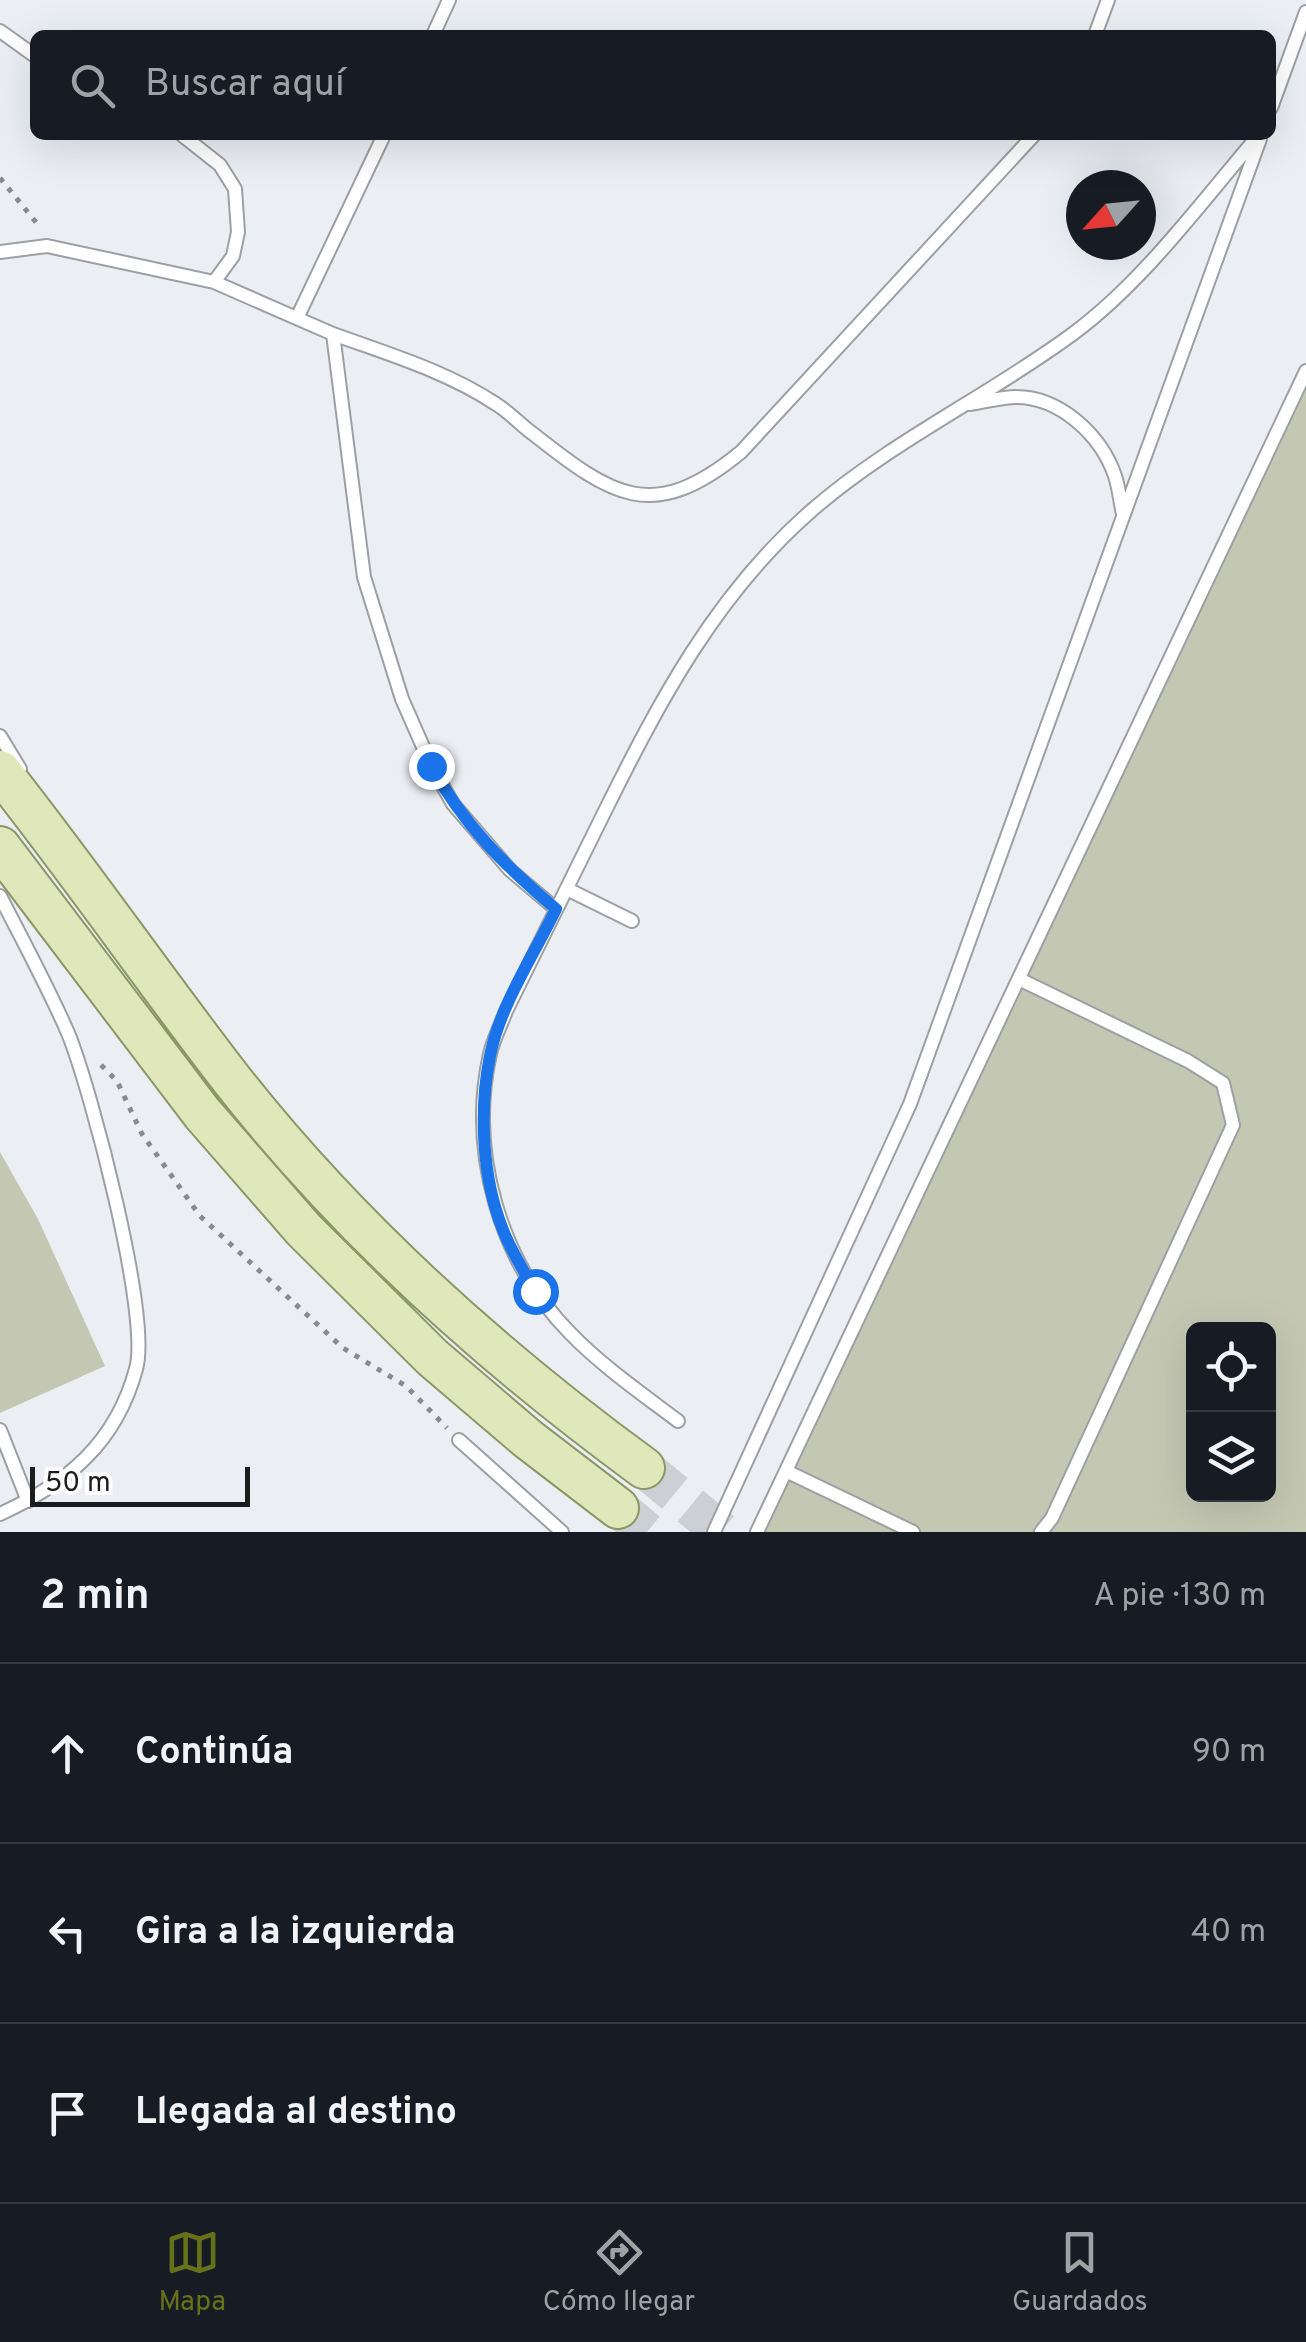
<!DOCTYPE html>
<html lang="es">
<meta charset="utf-8">
<style>
:root{--surface:#171b24;--page:#242831;--text:#f1f3f6;--muted:#9ea1a6;--line:#363941;--accent:#66711a}
body{margin:0;font-family:Overpass,sans-serif;background:var(--page);color:var(--text)}
.controls{position:absolute;right:30px;bottom:30px;display:grid;overflow:hidden;border-radius:15px;box-shadow:0 10px 40px #0002}
.controls button{width:90px;height:90px;display:grid;place-items:center;padding:0;border:0;border-bottom:2px solid var(--line);background:var(--surface);color:var(--text);font:50px sans-serif}
.compass{position:absolute;left:1066px;top:170px;width:90px;height:90px;border-radius:50%;background:var(--surface);box-shadow:0 10px 40px #0002;rotate:243deg}
.scale{position:absolute;left:30px;bottom:25px;width:220px;box-sizing:border-box;padding-left:10px;border:5px solid #1b1c1e;border-top:0;font-size:28px;line-height:35px;white-space:nowrap;color:#1b1c1e;-webkit-text-stroke:8px #fff;paint-order:stroke}
.stop{position:absolute;width:30px;height:30px;margin:-22px;border:8px solid #1a73e8;border-radius:50%;background:#fff}
.stop.end{background:#1a73e8;border-color:#fff;box-shadow:0 2px 10px #0008}
.list{margin:0;padding:0;list-style:none}
h2{display:flex;justify-content:space-between;align-items:center;height:130px;margin:0;padding:0 40px;font-size:42px}
h2 small{font-size:32px;font-weight:400;color:var(--muted)}
.list li{display:grid;grid-template-columns:65px 1fr auto;gap:30px;align-items:center;box-sizing:border-box;height:180px;padding:0 40px;border-top:2px solid var(--line)}
.list b{display:block;font-size:38px;white-space:nowrap}
.list em{font-size:32px;font-style:normal;color:var(--muted)}
.icon{flex:none;width:55px;height:55px;fill:none;stroke:currentColor;stroke-width:2;stroke-linecap:round;stroke-linejoin:round}
.map{position:relative;flex:none;width:1306px;height:1532px;overflow:hidden}
.search{position:absolute;background:var(--surface);box-shadow:0 10px 40px #0002;left:30px;right:30px;top:30px;height:110px;display:flex;align-items:center;gap:25px;box-sizing:border-box;padding:0 35px;border-radius:15px;color:var(--muted);font-size:38px}
.sheet{height:670px;background:var(--surface)}
nav{display:flex;justify-content:space-around;align-items:center;box-sizing:border-box;height:140px;border-top:2px solid var(--line);background:var(--surface);font-size:28px;color:var(--muted)}
nav a{display:grid;justify-items:center;gap:5px}
nav .on{color:var(--accent)}
.map>svg:first-child{display:block}
.green{fill:#c4c8b3;fill-rule:evenodd}
.lines{fill:none;stroke-linecap:round;stroke-linejoin:round}
.primary-tunnel{stroke:#cccfd4;stroke-width:40;stroke-dasharray:40 20;stroke-linecap:butt}
.service-casing{stroke:#9ca0a4;stroke-width:16}
.primary-casing{stroke:#8d9667;stroke-width:44}
.path{stroke:#888b8e;stroke-width:5;stroke-dasharray:5 8;stroke-linecap:butt}
.service{stroke:#fff;stroke-width:12}
.primary{stroke:#e0e8bb;stroke-width:40}
.route{stroke:#1a73e8;stroke-width:12}
</style>
<div class="map">
<svg width="1306" height="1532" viewBox="0 0 1306 1532">
<rect width="100%" height="100%" fill="#ebeff4"/>
<path class="green" d="M1306,371V1532H757ZM1194,1330H1268V1494H1194Z
M0,1152L38,1219L105,1366L0,1413Z"/>
<g class="lines">
<path class="primary-tunnel" d="M644,1468L722,1532
M618,1508L647,1532"/>
<defs>
<path id="service" d="M0,31L35,56
M433,35L449,0
M1095,35L1108,0
M1271,108L1306,12
M0,252L47,246L214,282L233,256L238,232L235,189L220,165L182,135
M214,282L333,334L364,577L402,699L431,765L453,804L510,870L556,909
M297,318L384,135
M333,334C388,354 446,371 496,404C509,412 520,424 532,433C612,496 652,525 741,452L1034,135
M970,404C985,402 1001,397 1016,397C1060,397 1101,435 1115,476C1119,488 1120,501 1123,514
M0,736L20,769
M567,889L632,921
M0,896C23,941 48,987 68,1033C91,1089 151,1317 136,1369C116,1443 68,1483 0,1514
M1019,979L1188,1061L1223,1083L1233,1125L1052,1518L1041,1532
M678,1421C641,1393 602,1366 570,1333C500,1262 468,1152 490,1054C493,1040 501,1025 506,1011C539,945 571,880 603,815C659,702 715,595 811,511C890,442 989,396 1074,333C1145,280 1201,202 1259,135
M0,1430L28,1501
M459,1440L562,1532
M786,1471L913,1532
M714,1532L910,1104L1260,139
M757,1532L1306,371"/>
<path id="primary" d="M0,771C80,872 153,978 232,1080C349,1229 491,1356 644,1468
M0,847L202,1113L304,1230L433,1358L528,1439L618,1508"/>
</defs>
<use href="#service" class="service-casing"/>
<use href="#primary" class="primary-casing"/>
<path class="path" d="M0,178L39,226
M101,1065L117,1081L142,1134L200,1216L343,1348L406,1386L447,1428"/>
<use href="#service" class="service"/>
<use href="#primary" class="primary"/>
</g>
<g class="lines">
<path class="route" d="M431,766C465,826 503,864 556,909C534,955 500,1005 490,1056C479,1110 482,1178 503,1230C511,1251 524,1271 535,1291"/>
</g>
</svg>
<div class="controls">
<button><svg class="icon" aria-label="locate" viewBox="0 0 24 24"><circle cx="12" cy="12" r="6"/><path d="M12 2v4M12 18v4M2 12h4M18 12h4"/></svg></button>
<button><svg class="icon" aria-label="layers" viewBox="0 0 24 24"><path d="M12 4l9 5-9 5-9-5zM3 14l9 5 9-5"/></svg></button>
</div>
<svg class="compass" viewBox="-18 -18 36 36"><path d="M0-13l5 13h-10z" fill="#e53935"/><path d="M0 13l5-13h-10z" fill="#9ea1a6"/></svg>
<div class="scale">50 m</div>
<div class="stop" style="left:535px;top:1291px"></div>
<div class="stop end" style="left:431px;top:766px"></div>
<div class="search"><svg class="icon" aria-label="search" viewBox="0 0 24 24"><circle cx="10" cy="10" r="6"/><path d="M15 15l6 6"/></svg>Buscar aquí</div>
</div>
<section class="sheet">
<h2>2 min<small>A pie · 130 m</small></h2>
<ul class="list">
<li><svg class="icon" aria-label="ahead" viewBox="0 0 24 24"><path d="M12 20V5M6 11l6-6 6 6"/></svg><div><b>Continúa</b></div><em>90 m</em></li>
<li><svg class="icon" aria-label="left" viewBox="0 0 24 24"><path d="M17 20v-9H6M10 6l-5 5 5 5"/></svg><div><b>Gira a la izquierda</b></div><em>40 m</em></li>
<li><svg class="icon" aria-label="arrive" viewBox="0 0 24 24"><path d="M6 21V4h12l-3 4 3 4H6"/></svg><div><b>Llegada al destino</b></div></li>
</ul>
</section>
<nav>
<a class="on"><svg class="icon" aria-label="map" viewBox="0 0 24 24"><path d="M3 6l6-2 6 2 6-2v14l-6 2-6-2-6 2zM9 4v14M15 6v14"/></svg>Mapa</a>
<a><svg class="icon" aria-label="directions" viewBox="0 0 24 24"><path d="M12 3l9 9-9 9-9-9zM9 14v-3h6M13 9l2 2-2 2"/></svg>Cómo llegar</a>
<a><svg class="icon" aria-label="saved" viewBox="0 0 24 24"><path d="M7 4h10v16l-5-4-5 4z"/></svg>Guardados</a>
</nav>
